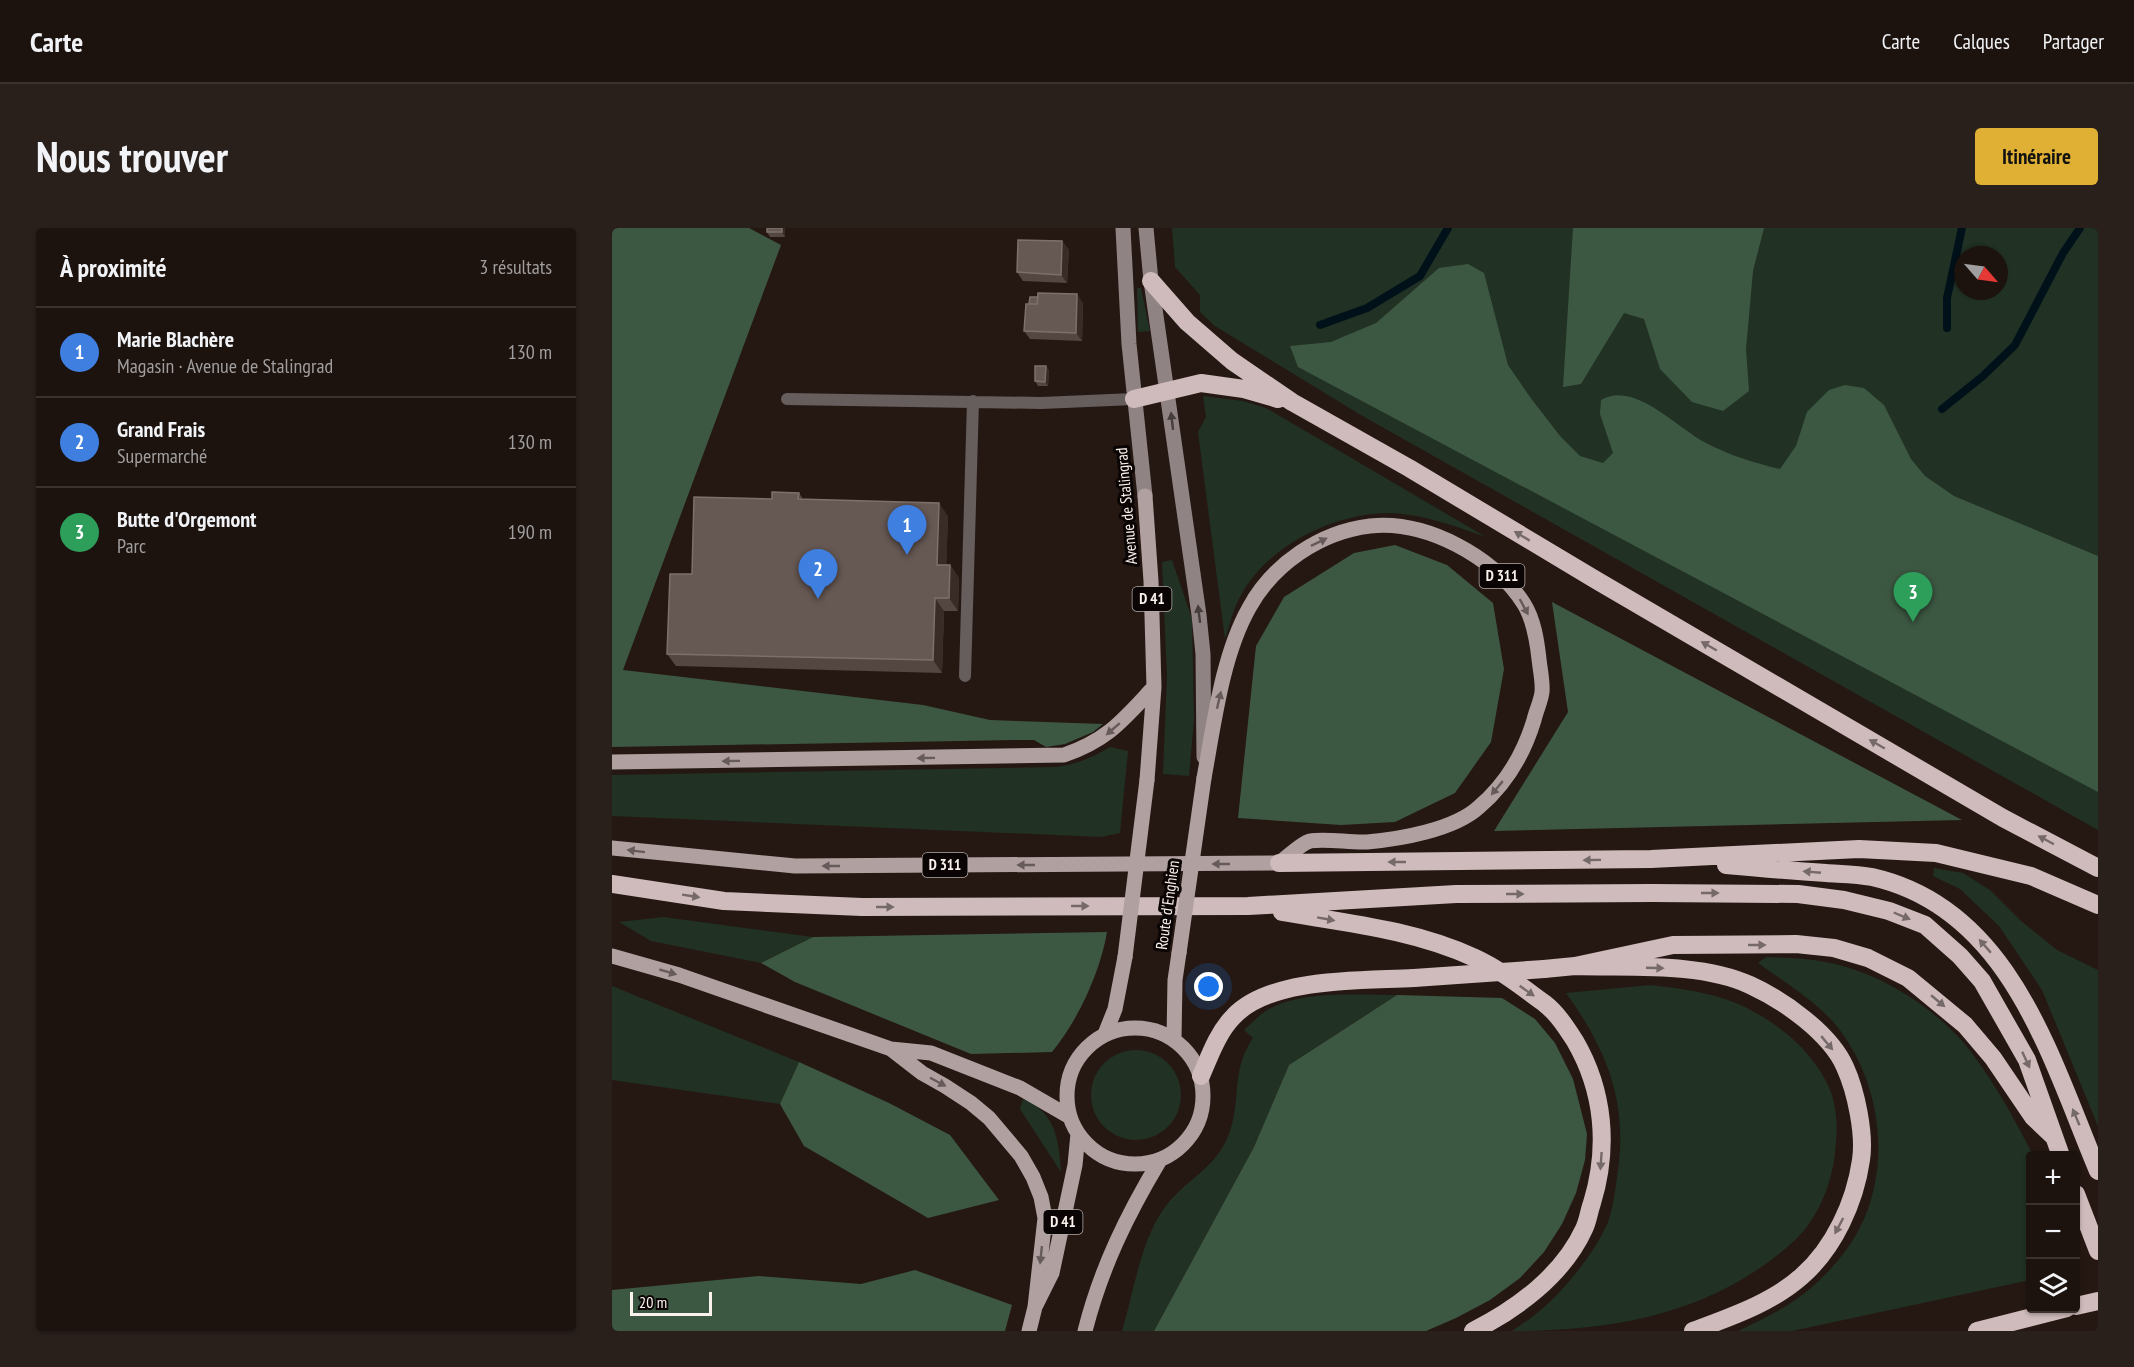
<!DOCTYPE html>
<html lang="fr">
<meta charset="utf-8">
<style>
:root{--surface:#1c120e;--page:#29201c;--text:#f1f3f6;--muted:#a09e9e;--line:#3a322e;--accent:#dfb034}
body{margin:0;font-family:"PT Sans Narrow",sans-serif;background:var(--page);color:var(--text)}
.controls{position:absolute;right:18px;bottom:18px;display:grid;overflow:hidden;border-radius:6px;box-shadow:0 2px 4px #0004}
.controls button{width:54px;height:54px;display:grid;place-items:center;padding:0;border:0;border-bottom:2px solid var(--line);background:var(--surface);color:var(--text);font:30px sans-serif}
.compass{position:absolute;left:1342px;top:18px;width:54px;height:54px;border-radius:50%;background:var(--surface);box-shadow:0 2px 4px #0004;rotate:118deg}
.scale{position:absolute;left:18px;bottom:15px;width:82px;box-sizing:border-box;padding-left:6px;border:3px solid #fbf1ed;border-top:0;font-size:16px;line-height:21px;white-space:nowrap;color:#fbf1ed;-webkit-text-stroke:4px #0a0504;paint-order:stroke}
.you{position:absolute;left:597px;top:759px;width:21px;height:21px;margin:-15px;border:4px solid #fff;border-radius:50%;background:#1a73e8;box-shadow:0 0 0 9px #1a73e833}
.badge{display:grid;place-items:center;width:39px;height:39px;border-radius:50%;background:var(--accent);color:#fff;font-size:20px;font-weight:700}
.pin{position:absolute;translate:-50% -50px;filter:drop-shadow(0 2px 3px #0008)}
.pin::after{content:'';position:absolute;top:32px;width:21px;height:18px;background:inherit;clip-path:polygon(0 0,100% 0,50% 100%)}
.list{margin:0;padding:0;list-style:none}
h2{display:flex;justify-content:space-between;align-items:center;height:78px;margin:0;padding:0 24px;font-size:26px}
h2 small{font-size:20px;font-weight:400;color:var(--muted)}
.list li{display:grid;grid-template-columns:39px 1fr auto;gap:18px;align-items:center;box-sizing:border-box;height:90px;padding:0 24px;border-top:2px solid var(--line)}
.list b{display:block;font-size:22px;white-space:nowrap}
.list p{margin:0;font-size:20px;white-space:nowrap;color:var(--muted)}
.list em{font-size:20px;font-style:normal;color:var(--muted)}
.icon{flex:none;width:33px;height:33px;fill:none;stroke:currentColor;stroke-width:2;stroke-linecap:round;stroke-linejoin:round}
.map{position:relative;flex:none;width:1486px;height:1103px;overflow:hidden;border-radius:6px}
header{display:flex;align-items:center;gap:36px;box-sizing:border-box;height:84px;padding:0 30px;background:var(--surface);border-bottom:2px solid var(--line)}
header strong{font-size:28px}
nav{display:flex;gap:33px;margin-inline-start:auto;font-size:21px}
.intro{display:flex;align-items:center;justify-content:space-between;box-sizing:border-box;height:144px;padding:0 36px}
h1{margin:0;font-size:42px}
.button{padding:15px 27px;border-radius:6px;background:var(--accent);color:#111;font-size:21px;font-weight:700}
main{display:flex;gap:36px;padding:0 36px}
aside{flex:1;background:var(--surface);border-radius:6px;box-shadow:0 2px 4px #0004}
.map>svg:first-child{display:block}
.green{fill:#213124;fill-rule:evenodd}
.forest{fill:#3d5842}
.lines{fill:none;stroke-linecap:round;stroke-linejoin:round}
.stream{stroke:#00111a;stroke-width:8}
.service{stroke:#665d5d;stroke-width:12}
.secondary{stroke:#908383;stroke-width:15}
.primary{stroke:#b1a0a0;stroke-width:15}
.motorway{stroke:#cfbbbb;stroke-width:18}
.primary-bridge{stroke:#b1a0a0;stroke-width:15}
.motorway-bridge{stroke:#cfbbbb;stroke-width:18}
.wall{fill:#544640}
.shaded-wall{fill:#392c26}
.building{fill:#665853;stroke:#7d706b;stroke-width:1.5}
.oneway{fill:#463e3d}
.oneway2{fill:#766969}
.oneway3{fill:#665a5a}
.labels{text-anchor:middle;stroke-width:6;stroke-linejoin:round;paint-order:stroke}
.shield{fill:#0a0504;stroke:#b3aaa7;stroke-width:1.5}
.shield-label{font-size:15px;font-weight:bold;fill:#fbf1ed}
.street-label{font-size:16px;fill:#fbf1ed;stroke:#0a0504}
</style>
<header>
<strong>Carte</strong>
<nav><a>Carte</a><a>Calques</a><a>Partager</a></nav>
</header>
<div class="intro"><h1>Nous trouver</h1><a class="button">Itinéraire</a></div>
<main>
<aside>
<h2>À proximité<small>3 résultats</small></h2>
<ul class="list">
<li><span class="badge" style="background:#3f7fe0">1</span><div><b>Marie Blachère</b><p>Magasin · Avenue de Stalingrad</p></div><em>130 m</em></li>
<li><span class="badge" style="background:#3f7fe0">2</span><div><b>Grand Frais</b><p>Supermarché</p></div><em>130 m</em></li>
<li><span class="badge" style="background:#2e9e5b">3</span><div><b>Butte d'Orgemont</b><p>Parc</p></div><em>190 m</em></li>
</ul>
</aside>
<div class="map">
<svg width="1486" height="1103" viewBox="0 0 1486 1103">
<rect width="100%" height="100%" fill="#251813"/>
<path class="green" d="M560,0H1486V602L747,186L603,98L588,84V67L563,39ZM1351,27H1387V63H1351Z
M525,60H529L538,103L526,104Z
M591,168L631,173L654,180L874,309C843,298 813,287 780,285C724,284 656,317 629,367C621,381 618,396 613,411L586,204L594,189Z
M560,332L580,391L582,491L577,548L551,546L555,448L550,334Z
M498,519L516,523L508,605L489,609L0,588V547L444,539C465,536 480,530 498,519Z
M1322,640L1351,645L1378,662L1409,693L1445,722L1486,742V898L1430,762L1387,698L1348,661L1321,648Z
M51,689L201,709L149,735L39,713L7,694Z
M1154,729C1175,730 1197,730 1218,735C1267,745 1317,776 1351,814C1379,848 1401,888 1421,927L1418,928V1052L1180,1103H1126C1152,1090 1178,1079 1200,1059C1217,1044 1235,1024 1246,1003C1280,941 1270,857 1227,801C1206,774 1174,755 1146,735Z
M1039,757C1063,760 1087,763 1110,770C1152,783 1201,819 1218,862C1227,884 1225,910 1222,933C1217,962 1204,993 1182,1013C1103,1085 1004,1103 900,1103C910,1096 921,1089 930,1081C954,1060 984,1023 996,994C1001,980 1003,963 1005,949C1017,877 996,823 954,765Z
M0,758L187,834L168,876L0,852Z
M785,767L677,837L642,919L542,1103H510C521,1066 529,1013 551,982C568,956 599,943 613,915C632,878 616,847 641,810L632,802C640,795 647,787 657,781C691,762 747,767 785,767Z
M479 867a45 45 0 1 1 90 0a45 45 0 1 1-90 0Z
M411,871C444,884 447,913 449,944L408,881Z"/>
<path class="forest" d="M0,0H137L169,17L11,442L311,477L378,492L491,496L481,504L453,516L434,519L422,512H402L0,519Z
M961,0H1152L1141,43L1134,121L1137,163L1111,183L1080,174L1048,141L1032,91L1012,85L969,156L951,159Z
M856,36L872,45L896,137L918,169L948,208L968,228L991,235L1001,225L988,186L989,172C1022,152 1065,200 1094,215C1117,227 1142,235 1168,241L1184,218L1195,184L1217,162L1233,157L1252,160L1272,177L1299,231L1313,248L1342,268L1486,328V564L686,139L678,118L719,114L764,95L827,40Z
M783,317L835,337L881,375L892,441L879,514L843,565L783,594L729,597L626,590L644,418L672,369L742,325Z
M940,374L1350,592L882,603L956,484Z
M495,704C488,745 466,792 440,824L359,826L183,754L149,735L201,709Z
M785,767L890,770L923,791L943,815L961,851L975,906L973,932L964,965L950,996L932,1024L908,1050L878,1072L844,1090L814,1103H542L642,919L677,837Z
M187,834L277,875L338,907L387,972L316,990L192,918L168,876Z
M303,1042L400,1077L393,1103H0V1062L147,1048L249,1056Z"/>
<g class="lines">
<path class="stream" d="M708,97L755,80L808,48L836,0
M1335,100V70L1350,0
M1330,181L1371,148L1403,117L1451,25L1468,0"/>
<path class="service" d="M175,171L429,175L522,171
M353,448L361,173"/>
<path class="secondary" d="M511,0L517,116L533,268
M534,0L539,53L587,387L591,426L592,529"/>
<path class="primary" d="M533,268L539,353L542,459L535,552
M0,534L452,527C496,512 511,492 542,459
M0,620L183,638L667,635C676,629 688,616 698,613C714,610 738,615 755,614C788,611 842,602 867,579C894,556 912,525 922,492C924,483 929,473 930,464C931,454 928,441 927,431C925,413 922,392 912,376C882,329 815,292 758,298C708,304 661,336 637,380C610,428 602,496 592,550
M0,728L67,747L279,821L319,825L408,860L458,889
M455 868a68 68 0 1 1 136 0a68 68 0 1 1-136 0Z
M493,806L503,781L513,729
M562,811L563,752L567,725
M279,821L310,845L333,858L359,875L377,890L409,928L421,949L429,969L433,990L423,1079
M417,1103L423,1079L440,1045L463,937L466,906
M473,1103C489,1040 515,987 548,932"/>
<path class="motorway" d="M539,53L575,94L620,133L680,174L797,240L984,352L1391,590L1486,640
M522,171L589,155L632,161L666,171
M667,635L1039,631L1247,621L1324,625L1419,648L1486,677
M1114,637C1147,640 1181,643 1214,645C1229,646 1245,646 1260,649C1398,680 1438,829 1486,943
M0,656L112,673L250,679L636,678L844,666L1040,665L1186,666L1232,672L1277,683L1313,697L1348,728L1370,753L1415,832L1449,928
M670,684C735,695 803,702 863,730C887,741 910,759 932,775C945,785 954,799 963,813C992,863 997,919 980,975C977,983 976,993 972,1001C951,1047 905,1081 861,1103
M963,738C1018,740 1088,734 1138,757C1171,772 1218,805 1233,839C1244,863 1253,906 1249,932C1243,974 1222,1020 1190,1048C1160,1075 1118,1089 1081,1103
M932,741L963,738L1061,717L1184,716L1222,720L1256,730L1296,750L1353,797L1381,830L1421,889L1441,908
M589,848C598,827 606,804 622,788C659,749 750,753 802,750
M1464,966L1486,1023
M1464,1078L1486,1073
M1365,1103L1455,1080"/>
<path class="primary-bridge" d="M567,725L592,550
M513,729L535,552"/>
<path class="motorway-bridge" d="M802,750L932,741"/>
</g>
<path class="wall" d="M155,0H173V9H158L155,4Z
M450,13L457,22L455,55L411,53L405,44Z
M471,75L470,113L418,111L412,103Z
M434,138L437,142L436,158H426L423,153Z
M187,265L191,271L336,288L334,337H338L347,350L346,383H332L330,445L64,438L55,426L80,346L160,271Z"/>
<path class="shaded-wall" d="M170,0H173V9L170,4Z
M450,13L457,22L455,55L449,47Z
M465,66L471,75L470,113L464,105Z
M434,138L437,142L436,158L433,154Z
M327,275L336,288L334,349L325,337Z
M338,337L347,350L346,383L337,370Z
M323,370L332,383L330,445L321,432Z"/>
<path class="building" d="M155,0H170V4H155Z
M406,12L450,13L449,47L405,44Z
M426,65L465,66L464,105L412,103L414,76H425Z
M418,69H426L425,76H417Z
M423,138H434L433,154L423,153Z
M160,264L187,265L186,271L327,275L325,337H338L337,370H323L321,432L55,426L58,346H80L82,269L160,271Z"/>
<defs><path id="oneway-solid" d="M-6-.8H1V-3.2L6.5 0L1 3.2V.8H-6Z" transform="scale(1.5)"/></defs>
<g class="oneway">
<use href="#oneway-solid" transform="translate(560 193) rotate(-97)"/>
<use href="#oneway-solid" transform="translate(587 386) rotate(-97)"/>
</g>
<g class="oneway2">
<use href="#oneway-solid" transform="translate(910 308) rotate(-149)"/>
<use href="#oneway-solid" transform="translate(1097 418) rotate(-150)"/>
<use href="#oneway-solid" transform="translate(1265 516) rotate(-150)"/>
<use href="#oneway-solid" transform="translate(1434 612) rotate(-152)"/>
<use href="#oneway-solid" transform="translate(980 632) rotate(179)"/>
<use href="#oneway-solid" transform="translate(785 634) rotate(180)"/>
<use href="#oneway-solid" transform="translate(1200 644) rotate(-175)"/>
<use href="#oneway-solid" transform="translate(1098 665)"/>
<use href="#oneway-solid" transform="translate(903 666)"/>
<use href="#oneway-solid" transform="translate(79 668) rotate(9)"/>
<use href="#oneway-solid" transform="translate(468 678)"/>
<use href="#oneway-solid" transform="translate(273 679)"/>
<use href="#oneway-solid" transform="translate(1290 688) rotate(23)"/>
<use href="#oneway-solid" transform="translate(714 691) rotate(10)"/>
<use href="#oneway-solid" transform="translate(1145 717)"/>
<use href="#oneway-solid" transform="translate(1373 718) rotate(-131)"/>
<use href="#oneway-solid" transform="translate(1043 740) rotate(2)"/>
<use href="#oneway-solid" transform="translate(915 763) rotate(35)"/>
<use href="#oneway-solid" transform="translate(1326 773) rotate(40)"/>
<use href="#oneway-solid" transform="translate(1215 815) rotate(50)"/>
<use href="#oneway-solid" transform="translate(1414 832) rotate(65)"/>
<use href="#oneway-solid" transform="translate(1464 889) rotate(-113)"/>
<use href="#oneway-solid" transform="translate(989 933) rotate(94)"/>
<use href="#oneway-solid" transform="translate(1227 998) rotate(118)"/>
</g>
<g class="oneway3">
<use href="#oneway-solid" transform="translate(707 314) rotate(-26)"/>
<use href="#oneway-solid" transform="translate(912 379) rotate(62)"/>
<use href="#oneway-solid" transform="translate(607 472) rotate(-77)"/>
<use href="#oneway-solid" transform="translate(501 501) rotate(139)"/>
<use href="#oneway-solid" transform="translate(314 530) rotate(179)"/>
<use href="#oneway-solid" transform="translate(119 533) rotate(179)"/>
<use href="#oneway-solid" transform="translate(885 560) rotate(130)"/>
<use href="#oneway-solid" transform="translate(24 623) rotate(-173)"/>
<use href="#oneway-solid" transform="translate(609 636) rotate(180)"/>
<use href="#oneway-solid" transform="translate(414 637) rotate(180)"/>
<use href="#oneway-solid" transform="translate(219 638) rotate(180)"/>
<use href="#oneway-solid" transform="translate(56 744) rotate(16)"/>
<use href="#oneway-solid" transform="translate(326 854) rotate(28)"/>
<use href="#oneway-solid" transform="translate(429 1027) rotate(96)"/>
</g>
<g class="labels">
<g class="shield">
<rect x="867.5" y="336" width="45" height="24" rx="4.5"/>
<rect x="520.5" y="359" width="39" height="24" rx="4.5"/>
<rect x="310.5" y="625" width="45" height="24" rx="4.5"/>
<rect x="431.5" y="982" width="39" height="24" rx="4.5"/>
</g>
<g class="shield-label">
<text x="890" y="353">D 311</text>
<text x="540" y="376">D 41</text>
<text x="333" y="642">D 311</text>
<text x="451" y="999">D 41</text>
</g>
<g class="street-label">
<text transform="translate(514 278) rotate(-95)" y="6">Avenue de Stalingrad</text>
<text transform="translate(555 677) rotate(-82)" y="6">Route d'Enghien</text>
</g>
</g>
</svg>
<div class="controls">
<button>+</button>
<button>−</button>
<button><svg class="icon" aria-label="layers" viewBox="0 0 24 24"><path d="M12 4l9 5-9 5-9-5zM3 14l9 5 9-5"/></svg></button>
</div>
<svg class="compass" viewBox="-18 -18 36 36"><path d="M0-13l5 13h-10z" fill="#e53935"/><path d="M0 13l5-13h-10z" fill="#a09e9e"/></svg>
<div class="scale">20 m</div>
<div class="you"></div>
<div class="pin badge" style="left:295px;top:327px;background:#3f7fe0">1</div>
<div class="pin badge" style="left:206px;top:371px;background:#3f7fe0">2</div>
<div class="pin badge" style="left:1301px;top:394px;background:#2e9e5b">3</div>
</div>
</main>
